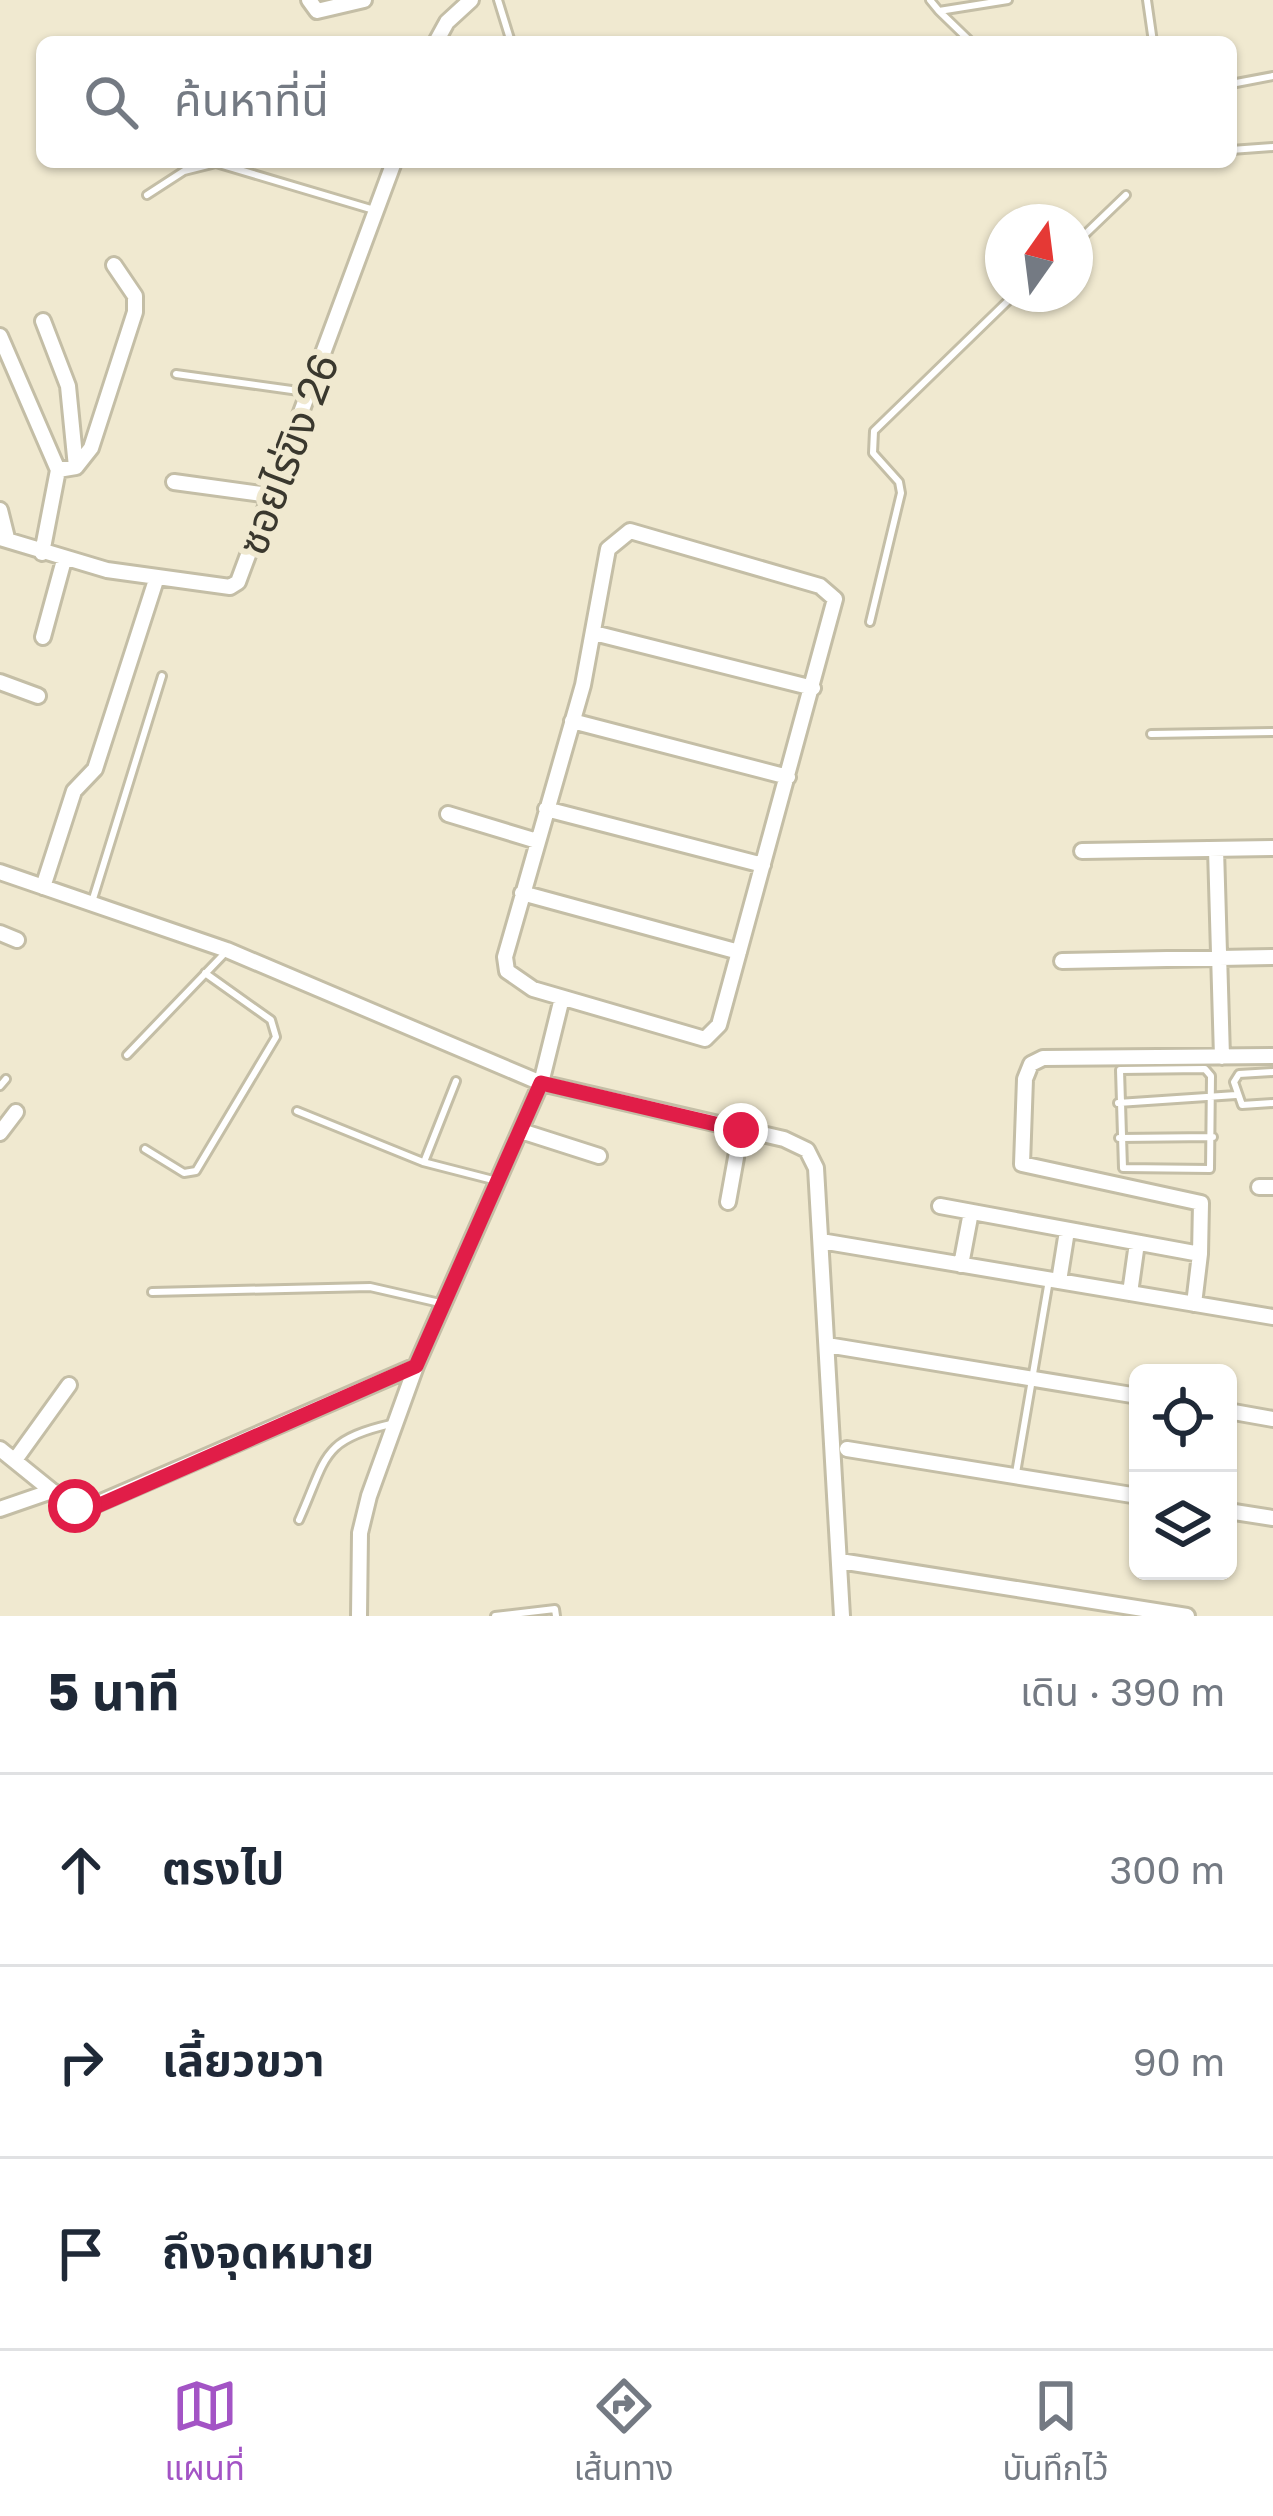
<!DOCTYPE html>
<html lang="th">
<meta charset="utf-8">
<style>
:root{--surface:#fff;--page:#f2f2f3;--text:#1f2937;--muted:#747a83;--line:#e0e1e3;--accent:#a354c5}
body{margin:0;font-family:"Golos Text","Noto Sans Thai",sans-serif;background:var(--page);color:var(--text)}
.controls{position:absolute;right:36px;bottom:36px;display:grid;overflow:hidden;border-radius:18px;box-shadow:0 3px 9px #0004}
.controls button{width:108px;height:108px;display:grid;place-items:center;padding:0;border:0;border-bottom:3px solid var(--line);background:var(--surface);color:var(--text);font:60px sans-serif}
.compass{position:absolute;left:985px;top:204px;width:108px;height:108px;border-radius:50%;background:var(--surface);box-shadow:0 3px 9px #0004;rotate:14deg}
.stop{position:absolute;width:36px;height:36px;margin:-27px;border:9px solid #e11d48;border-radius:50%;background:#fff}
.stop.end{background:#e11d48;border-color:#fff;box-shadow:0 3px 12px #0008}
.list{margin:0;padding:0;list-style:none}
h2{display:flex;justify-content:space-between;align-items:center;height:156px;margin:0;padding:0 48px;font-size:51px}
h2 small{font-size:39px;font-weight:400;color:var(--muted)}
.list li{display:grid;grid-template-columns:78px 1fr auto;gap:36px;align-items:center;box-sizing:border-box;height:192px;padding:0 48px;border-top:3px solid var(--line)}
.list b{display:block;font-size:45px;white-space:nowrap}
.list em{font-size:39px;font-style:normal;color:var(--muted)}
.icon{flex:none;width:66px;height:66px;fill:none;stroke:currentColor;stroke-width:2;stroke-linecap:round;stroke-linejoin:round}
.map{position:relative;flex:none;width:1273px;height:1616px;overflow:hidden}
.search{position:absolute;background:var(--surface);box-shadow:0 3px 9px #0004;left:36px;right:36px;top:36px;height:132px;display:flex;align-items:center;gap:30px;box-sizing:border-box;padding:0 42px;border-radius:18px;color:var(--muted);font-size:45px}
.sheet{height:732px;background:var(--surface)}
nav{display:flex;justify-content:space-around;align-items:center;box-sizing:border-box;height:168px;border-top:3px solid var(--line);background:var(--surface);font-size:33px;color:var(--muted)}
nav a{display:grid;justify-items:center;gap:6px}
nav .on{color:var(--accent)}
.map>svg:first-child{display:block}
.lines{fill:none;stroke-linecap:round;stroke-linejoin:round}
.lane-casing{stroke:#c4bea6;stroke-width:12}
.street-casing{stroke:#c4bea6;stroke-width:20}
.lane{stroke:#fff;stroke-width:6}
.street{stroke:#fff;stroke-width:14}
.route{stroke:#e11d48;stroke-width:15}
.labels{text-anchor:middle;stroke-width:12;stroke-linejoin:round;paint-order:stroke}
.street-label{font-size:42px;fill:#3a382e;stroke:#f0e9d0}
</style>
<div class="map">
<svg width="1273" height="1616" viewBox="0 0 1273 1616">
<rect width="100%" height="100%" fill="#f0e9d0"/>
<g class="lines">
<defs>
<path id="lane" d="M498,0L511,42
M930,0L939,11L1008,0
M1147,0L1153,42
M939,11L971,42
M1231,84L1273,76
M1231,150L1273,147
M147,195L184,171L216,163L374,210
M1075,244L1126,195
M176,374L306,392
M870,622L901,493L899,482L873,453L874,431L1015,294
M1151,734L1273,732
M92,902L162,676
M127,1055L224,954
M1205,1069L1211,1076L1210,1169L1123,1168L1120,1070Z
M1273,1072L1239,1074L1234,1082L1242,1105L1273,1103
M0,1086L6,1079
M1118,1103L1236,1095
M297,1111L423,1162L497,1181
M1119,1138L1213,1137
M145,1149L184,1173L196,1171L276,1037L271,1020L205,973
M424,1162L456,1081
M152,1292L370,1287L440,1303
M1016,1473L1049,1280
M299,1520C327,1458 320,1440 391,1424
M495,1616L555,1609L556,1616"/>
<path id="street" d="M309,0L317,11L364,0
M436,42L447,22L471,0
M43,321L68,386L76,467
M0,336L58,470L42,553
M58,470L76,467L91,448L135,312V296L114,265
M174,482L269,495
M0,510L7,538
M630,531L820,586L835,599L719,1025L705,1039L533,989L507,971L505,957L583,685L608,549Z
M0,538L107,570L230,587L238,582L394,162
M594,633L813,688
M43,637L64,560
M0,682L38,696
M572,721L788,777
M546,809L763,865
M448,814L537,841
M1216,849L1222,1057
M1082,851L1273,848
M0,872L227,950L541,1083L784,1139L807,1150L816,1168L842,1616
M43,887L74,791L95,769L156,580
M522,893L739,952
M0,933L17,940
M1062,961L1273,957
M521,1131L599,1156
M0,1133L16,1112
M1259,1187H1273
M728,1202L741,1130
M940,1206L1200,1254L1194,1304
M821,1241L1273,1317
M1200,1254L1201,1203L1022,1164L1025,1079L1031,1064L1043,1058L1273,1056
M961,1265L971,1212
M1059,1281L1067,1231
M1130,1293L1137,1243
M827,1345L1138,1396
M1228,1411L1273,1419
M0,1449L52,1491L85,1509L416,1366
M847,1449L1138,1496
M15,1460L69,1385
M0,1509L52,1491
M1228,1511L1273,1518
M840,1561L1187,1616
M359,1616L360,1533L369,1496L416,1366L541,1083L562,998"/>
</defs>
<use href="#lane" class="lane-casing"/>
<use href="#street" class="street-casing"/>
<use href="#lane" class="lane"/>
<use href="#street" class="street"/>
</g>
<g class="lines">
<path class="route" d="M75,1506L95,1507L416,1366L541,1083L741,1130"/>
</g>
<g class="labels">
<g class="street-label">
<text transform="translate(288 454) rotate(-69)" y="15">ซอยไร่ขิง 26</text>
</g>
</g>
</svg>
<div class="controls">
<button><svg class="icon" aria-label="locate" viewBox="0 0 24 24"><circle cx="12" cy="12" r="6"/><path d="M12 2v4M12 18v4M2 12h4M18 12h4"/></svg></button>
<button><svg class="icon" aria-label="layers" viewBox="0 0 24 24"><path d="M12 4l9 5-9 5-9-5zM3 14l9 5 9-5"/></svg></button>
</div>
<svg class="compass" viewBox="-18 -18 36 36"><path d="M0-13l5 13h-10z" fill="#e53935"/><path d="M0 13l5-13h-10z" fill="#747a83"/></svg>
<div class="stop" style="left:75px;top:1506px"></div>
<div class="stop end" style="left:741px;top:1130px"></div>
<div class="search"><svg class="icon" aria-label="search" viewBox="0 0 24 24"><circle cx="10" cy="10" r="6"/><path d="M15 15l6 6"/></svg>ค้นหาที่นี่</div>
</div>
<section class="sheet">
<h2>5 นาที<small>เดิน · 390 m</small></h2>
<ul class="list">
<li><svg class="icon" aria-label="ahead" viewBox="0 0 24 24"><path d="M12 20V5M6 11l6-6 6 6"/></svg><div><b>ตรงไป</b></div><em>300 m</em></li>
<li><svg class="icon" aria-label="right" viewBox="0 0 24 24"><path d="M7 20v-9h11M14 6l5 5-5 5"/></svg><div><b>เลี้ยวขวา</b></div><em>90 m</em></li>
<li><svg class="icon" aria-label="arrive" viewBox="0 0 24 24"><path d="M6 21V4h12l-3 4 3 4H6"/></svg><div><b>ถึงจุดหมาย</b></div></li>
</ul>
</section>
<nav>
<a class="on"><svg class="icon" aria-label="map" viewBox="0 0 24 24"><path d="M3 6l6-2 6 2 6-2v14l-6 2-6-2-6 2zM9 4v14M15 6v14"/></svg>แผนที่</a>
<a><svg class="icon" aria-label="directions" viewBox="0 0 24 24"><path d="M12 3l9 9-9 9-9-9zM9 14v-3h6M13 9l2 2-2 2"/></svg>เส้นทาง</a>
<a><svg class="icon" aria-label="saved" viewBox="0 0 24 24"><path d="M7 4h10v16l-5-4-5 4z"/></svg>บันทึกไว้</a>
</nav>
